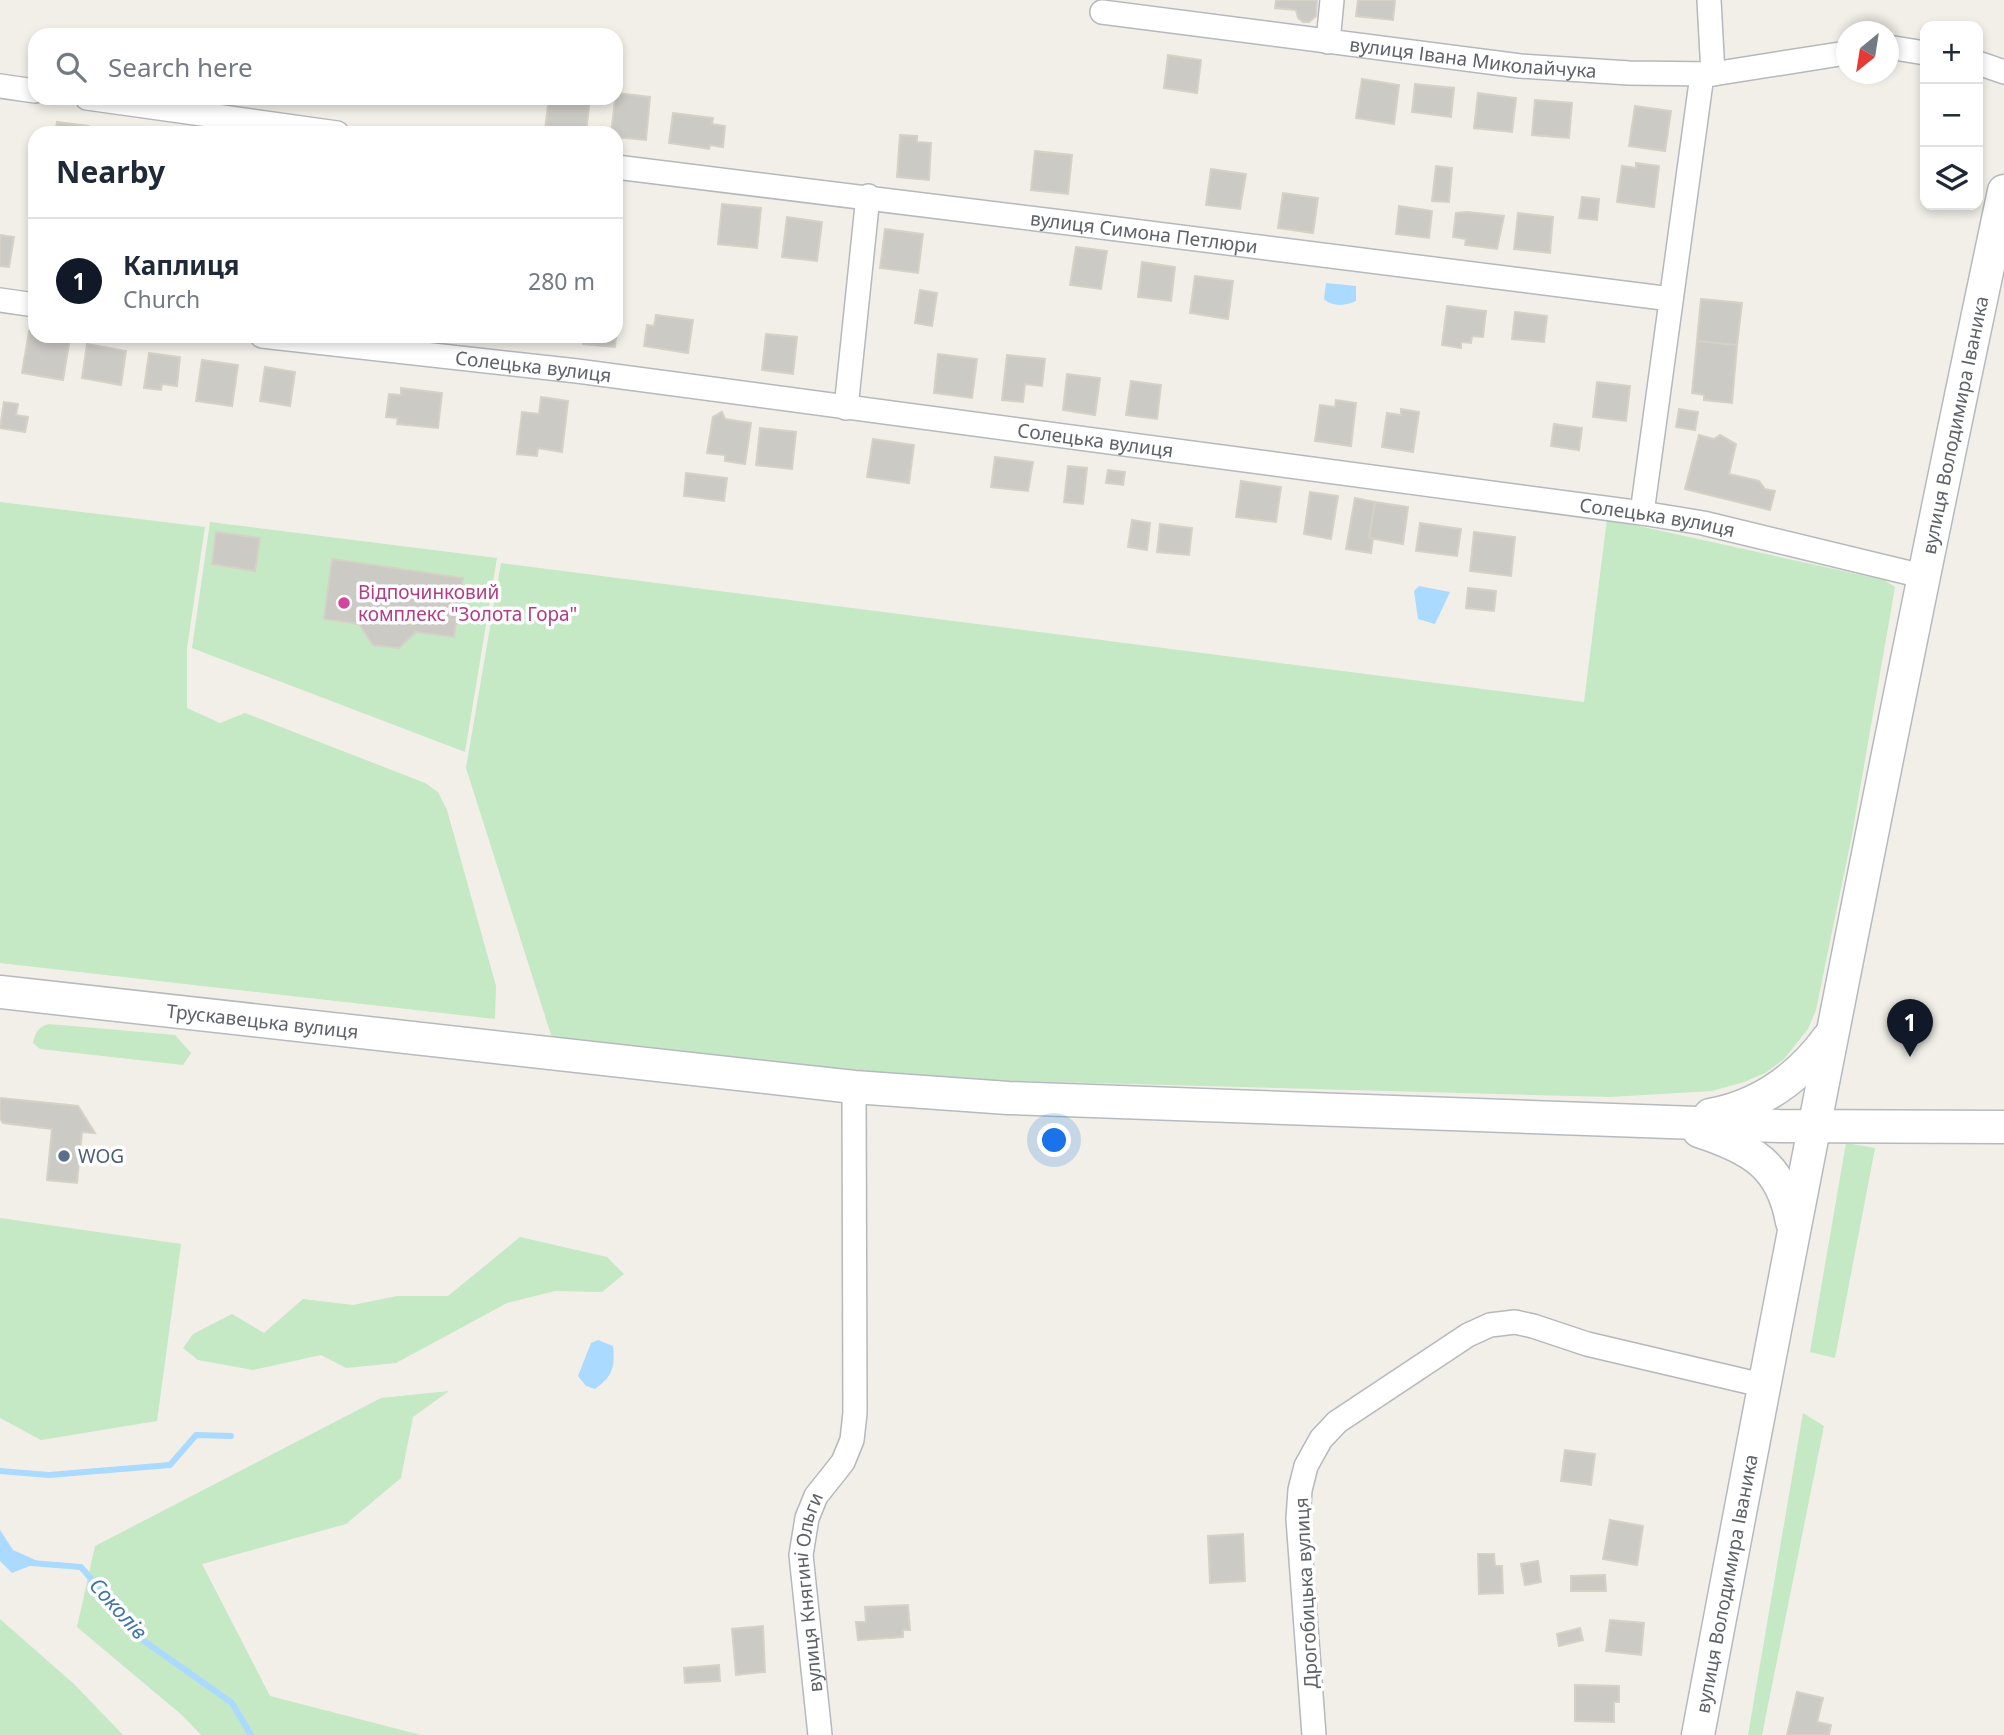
<!DOCTYPE html>
<meta charset="utf-8">
<style>
:root{--surface:#fff;--page:#f2f2f3;--text:#1f2937;--muted:#747a83;--line:#e0e1e3;--accent:#111827}
body{margin:0;font-family:"Noto Sans",sans-serif;background:var(--page);color:var(--text)}
.controls{position:absolute;right:21px;top:21px;display:grid;overflow:hidden;border-radius:14px;box-shadow:0 4px 10px #0003}
.controls button{width:63px;height:63px;display:grid;place-items:center;padding:0;border:0;border-bottom:2px solid var(--line);background:var(--surface);color:var(--text);font:35px sans-serif}
.compass{position:absolute;left:1836px;top:21px;width:63px;height:63px;border-radius:50%;background:var(--surface);box-shadow:0 4px 10px #0003;rotate:210deg}
.you{position:absolute;left:1055px;top:1141px;width:24px;height:24px;margin:-18px;border:5px solid #fff;border-radius:50%;background:#1a73e8;box-shadow:0 0 0 10px #1a73e833}
.badge{display:grid;place-items:center;width:46px;height:46px;border-radius:50%;background:var(--accent);color:#fff;font-size:23px;font-weight:700}
.pin{position:absolute;translate:-50% -58px;filter:drop-shadow(0 2px 4px #0008)}
.pin::after{content:'';position:absolute;top:37px;width:24px;height:21px;background:inherit;clip-path:polygon(0 0,100% 0,50% 100%)}
.list{margin:0;padding:0;list-style:none}
h2{display:flex;justify-content:space-between;align-items:center;height:91px;margin:0;padding:0 28px;font-size:30px}
h2 small{font-size:23px;font-weight:400;color:var(--muted)}
.list li{display:grid;grid-template-columns:46px 1fr auto;gap:21px;align-items:center;box-sizing:border-box;height:126px;padding:0 28px;border-top:2px solid var(--line)}
.list b{display:block;font-size:26px;white-space:nowrap}
.list p{margin:0;font-size:23px;white-space:nowrap;color:var(--muted)}
.list em{font-size:23px;font-style:normal;color:var(--muted)}
.icon{flex:none;width:38px;height:38px;fill:none;stroke:currentColor;stroke-width:2;stroke-linecap:round;stroke-linejoin:round}
.map{position:relative;flex:none;width:2004px;height:1735px;overflow:hidden}
.search{position:absolute;background:var(--surface);box-shadow:0 4px 10px #0003;left:28px;top:28px;width:595px;height:77px;display:flex;align-items:center;gap:18px;box-sizing:border-box;padding:0 24px;border-radius:21px;color:var(--muted);font-size:26px}
.panel{position:absolute;background:var(--surface);box-shadow:0 4px 10px #0003;left:28px;top:126px;width:595px;height:217px;border-radius:21px}
.map>svg:first-child{display:block}
.green{fill:#c5e8c5}
.water{fill:#aadaff}
.lines{fill:none;stroke-linecap:round;stroke-linejoin:round}
.stream{stroke:#aadaff;stroke-width:6}
.building{fill:#cccac5;stroke:#d6d1c6;stroke-width:2}
.street-casing{stroke:#b5b8bc;stroke-width:26}
.secondary-casing{stroke:#b6babf;stroke-width:35}
.street{stroke:#fff;stroke-width:23}
.secondary{stroke:#fff;stroke-width:32}
.hotel-dot{fill:#d1479c;stroke:#fff;stroke-width:2.5}
.service-dot{fill:#5c6f8a;stroke:#fff;stroke-width:2.5}
.labels{text-anchor:middle;stroke-width:7;stroke-linejoin:round;paint-order:stroke}
.street-label{font-size:19px;fill:#5f6368;stroke:#fff}
.hotel-label{font-size:19px;fill:#b23c85;stroke:#fff;text-anchor:start}
.service-label{font-size:19px;fill:#4e5e75;stroke:#fff;text-anchor:start}
.water-label{font-size:21px;font-style:italic;fill:#4174aa;stroke:#fff}
</style>
<div class="map">
<svg width="2004" height="1735" viewBox="0 0 2004 1735">
<rect width="100%" height="100%" fill="#f1efe8"/>
<path class="green" d="M0,502L205,527L187,648V708L220,723L245,713L425,783L438,792L447,810L496,986L495,1019L0,963Z
M1607,519L1884,580L1895,587L1852,835L1816,1010L1808,1029L1784,1059L1765,1073L1744,1082L1712,1091L1610,1097L909,1078L552,1038L466,768L501,563L1584,702Z
M210,522L497,558L465,752L192,648Z
M49,1024L175,1035L191,1053L183,1065L40,1049L33,1043C35,1033 39,1026 49,1024Z
M1846,1143L1875,1148L1835,1358L1810,1352Z
M0,1218L181,1244L157,1421L41,1440L0,1418Z
M520,1237L607,1257L624,1274L602,1292L555,1291L507,1303L396,1363L346,1368L321,1355L253,1370L198,1360L183,1348L193,1334L232,1314L264,1333L303,1299L353,1305L397,1296H448Z
M449,1391L413,1417L401,1478L346,1524L202,1564L270,1696L421,1735H201L183,1716L77,1627L95,1546L381,1398Z
M1803,1413L1824,1426L1762,1735H1748Z
M0,1619L75,1685L123,1735H0Z"/>
<path class="water" d="M1326,283L1356,286V301C1346,306 1332,307 1324,299Z
M1419,586L1450,592L1435,624L1418,619L1414,591Z
M598,1340L613,1346C615,1367 613,1376 595,1389L586,1386L578,1376L591,1343Z
M0,1530L13,1550L40,1562L12,1573L0,1561Z"/>
<g class="lines">
<path class="stream" d="M0,1471L49,1475L170,1465L196,1435L231,1436
M31,1563L81,1567L144,1641L232,1703L251,1735"/>
</g>
<path class="building" d="M1276,0H1317L1316,16L1309,22H1303L1298,18L1296,10L1275,8Z
M1358,0H1395L1393,20L1356,16Z
M1168,55L1201,60L1197,93L1164,88Z
M1362,79L1399,85L1394,124L1356,118Z
M1415,84L1454,88L1451,117L1412,112Z
M616,93L650,97L646,140L616,137V133H611Z
M1478,93L1516,98L1512,132L1474,128Z
M549,98H590L586,133L545,129Z
M1535,100L1572,103L1569,138L1532,135Z
M1635,106L1671,111L1665,151L1629,146Z
M673,113L713,118L712,124L725,126L723,147L710,145L709,149L669,143Z
M57,122L89,126L88,133H55Z
M900,135L917,136V142L931,143L929,180L897,177Z
M1035,151L1072,155L1068,194L1031,190Z
M1636,163L1659,166L1654,207L1617,202L1622,166L1636,168Z
M1436,166L1452,168L1449,202L1432,201Z
M1211,169L1246,174L1240,209L1206,205Z
M1283,193L1318,198L1313,233L1278,228Z
M1582,197L1599,199L1597,220L1579,218Z
M722,204L761,208L757,248L718,244Z
M1399,206L1432,211L1429,238L1396,234Z
M1467,212L1504,216L1497,249L1465,245L1466,239L1453,237L1456,213Z
M1518,213L1553,217L1550,253L1514,249Z
M787,217L822,222L817,261L782,257Z
M885,229L923,234L918,273L880,268Z
M0,235L14,237L9,267L0,266Z
M1076,247L1107,251L1101,289L1070,285Z
M1142,262L1175,267L1171,301L1138,297Z
M1195,276L1233,281L1228,319L1190,313Z
M920,290L937,293L932,326L915,323Z
M1701,299L1742,303L1737,345L1697,341Z
M1447,306L1486,311L1483,337L1472,336L1471,343L1461,342V348L1442,345Z
M1515,312L1547,316L1544,342L1512,339Z
M656,315L693,320L688,353L644,346L647,325L654,326Z
M616,319L618,320L615,347L583,344L584,336H616Z
M29,331L35,332V336L70,338L63,380L22,373Z
M766,334L797,337L793,374L762,370Z
M525,336H565L564,341Z
M1697,341L1737,345L1732,403L1704,400V395L1692,393Z
M87,344L126,351L121,385L82,378Z
M149,353L180,357L177,386L162,384L161,390L144,388Z
M938,354L977,359L972,398L934,393Z
M1007,355L1045,359L1042,386L1025,384L1023,402L1002,400Z
M202,360L238,365L232,406L196,401Z
M265,367L295,372L290,406L260,401Z
M1067,374L1100,378L1095,415L1063,410Z
M1131,381L1161,385L1157,419L1126,415Z
M1597,382L1630,386L1626,421L1593,417Z
M401,388L442,393L438,428L397,424L398,418L386,417L389,394L401,395Z
M541,397L568,401L562,452L538,448L537,456L517,454L522,412L539,414Z
M1336,400L1356,403L1351,446L1315,441L1320,405L1335,407Z
M4,402L18,404L16,415L28,417L25,432L0,428Z
M1401,409L1419,412L1413,452L1382,447L1387,413L1401,415Z
M1679,409L1698,412L1695,430L1676,427Z
M722,412L725,419L751,423L745,464L725,461V455L707,453L713,417Z
M1554,424L1582,428L1579,450L1551,446Z
M760,428L796,432L792,469L756,465Z
M1699,435L1714,439L1720,435L1736,444L1729,474L1759,481L1765,489L1775,491L1770,510L1685,489Z
M873,439L914,445L909,483L867,477Z
M995,457L1033,462L1028,491L991,487Z
M1068,466L1087,468L1083,504L1064,502Z
M1108,470L1125,472L1123,485L1106,483Z
M686,473L727,478L724,501L684,496Z
M1241,481L1281,487L1276,522L1236,517Z
M1310,492L1338,496L1331,539L1304,534Z
M1355,498L1375,502L1369,538L1373,539L1371,553L1346,549Z
M1375,502L1408,507L1403,544L1369,538Z
M1132,520L1150,523L1147,550L1128,547Z
M1420,523L1461,529L1457,556L1416,551Z
M1160,524L1192,528L1189,555L1157,552Z
M216,532L260,538L255,571L212,564Z
M1474,532L1515,537L1511,576L1470,571Z
M332,559L463,578L454,637L416,632L399,648L373,645L359,624L324,619Z
M1468,588L1496,591L1494,611L1466,608Z
M0,1098L78,1106L95,1133L82,1132L77,1183L47,1180L52,1129L3,1123L0,1118Z
M1565,1450L1595,1454L1591,1485L1561,1481Z
M1610,1520L1643,1526L1637,1565L1603,1559Z
M1243,1534L1245,1581L1210,1583L1208,1536Z
M1478,1554H1494L1495,1566H1502L1503,1593L1479,1594Z
M1538,1561L1541,1582L1525,1585L1521,1564Z
M1605,1575L1606,1591H1571V1576Z
M908,1605L910,1630H903V1637L858,1640L856,1622H866L865,1607Z
M1610,1620L1644,1623L1641,1655L1606,1651Z
M763,1626L765,1672L736,1675L732,1629Z
M1580,1628L1583,1640L1559,1646L1557,1634Z
M719,1665L720,1681L685,1683L684,1668Z
M1575,1685L1619,1686V1702H1614V1722L1575,1721Z
M1797,1692L1823,1698L1817,1722L1831,1725L1829,1735H1787Z"/>
<g class="lines">
<defs>
<g id="street">
<path d="M1709,0L1713,74"/>
<path id="s1" d="M1102,12L1520,66L1629,73L1713,74L1846,53"/>
<path d="M1328,42L1332,0"/>
<path d="M1888,47L1925,53"/>
<path d="M1978,63L2004,72"/>
<path d="M0,86L35,91"/>
<path d="M87,98L337,133"/>
<path id="s2" d="M616,167C968,210 1319,254 1671,299"/>
<path d="M0,300L35,305"/>
<path id="s3" d="M262,336L577,371L1642,513L1703,523L1922,576"/>
<path d="M846,408L868,196"/>
<path d="M1642,513L1702,75"/>
<path id="s4" d="M820,1735L801,1555L807,1518L816,1496L843,1462L852,1440L855,1413L854,1087"/>
<path d="M1314,1735L1298,1519L1300,1490L1306,1466L1321,1439L1337,1422L1468,1335L1490,1325L1515,1322L1533,1326L1587,1344L1766,1386"/>
</g>
<g id="secondary">
<path id="s5" d="M0,992L854,1087L1008,1098L1779,1126L2004,1127"/>
<path d="M1710,1115C1761,1106 1799,1078 1829,1037"/>
<path d="M1699,1131C1751,1148 1782,1165 1792,1222"/>
<path id="s6" d="M1698,1735C1795,1219 1895,704 2004,191"/>
</g>
</defs>
<use href="#street" class="street-casing"/>
<use href="#secondary" class="secondary-casing"/>
<use href="#street" class="street"/>
<use href="#secondary" class="secondary"/>
</g>
<circle class="hotel-dot" cx="344" cy="603" r="7"/>
<circle class="service-dot" cx="64" cy="1156" r="7"/>
<g class="labels">
<g class="street-label">
<text dy="7" stroke="none"><textPath href="#s1" startOffset="374">вулиця Івана Миколайчука</textPath></text>
<text dy="7" stroke="none"><textPath href="#s2" startOffset="532">вулиця Симона Петлюри</textPath></text>
<text dy="7" stroke="none"><textPath href="#s3" startOffset="273">Солецька вулиця</textPath></text>
<text dy="7" stroke="none"><textPath href="#s6" startOffset="1335">вулиця Володимира Іваника</textPath></text>
<text dy="7" stroke="none"><textPath href="#s3" startOffset="840">Солецька вулиця</textPath></text>
<text dy="7" stroke="none"><textPath href="#s3" startOffset="1407">Солецька вулиця</textPath></text>
<text dy="7" stroke="none"><textPath href="#s5" startOffset="264">Трускавецька вулиця</textPath></text>
<text dy="7" stroke="none"><textPath href="#s6" startOffset="154">вулиця Володимира Іваника</textPath></text>
<text transform="translate(1306 1593) rotate(-93)" y="7">Дрогобицька вулиця</text>
<text dy="7" stroke="none"><textPath href="#s4" startOffset="144">вулиця Княгині Ольги</textPath></text>
</g>
<g class="hotel-label">
<text x="358" y="599">Відпочинковий<tspan x="358" dy="22">комплекс "Золота Гора"</tspan></text>
</g>
<g class="service-label">
<text x="78" y="1163">WOG</text>
</g>
<g class="water-label">
<text transform="translate(118 1609) rotate(48)" y="7">Соколів</text>
</g>
</g>
</svg>
<div class="controls">
<button>+</button>
<button>−</button>
<button><svg class="icon" aria-label="layers" viewBox="0 0 24 24"><path d="M12 4l9 5-9 5-9-5zM3 14l9 5 9-5"/></svg></button>
</div>
<svg class="compass" viewBox="-18 -18 36 36"><path d="M0-13l5 13h-10z" fill="#e53935"/><path d="M0 13l5-13h-10z" fill="#747a83"/></svg>
<div class="you"></div>
<div class="pin badge" style="left:1910px;top:1057px">1</div>
<div class="search"><svg class="icon" aria-label="search" viewBox="0 0 24 24"><circle cx="10" cy="10" r="6"/><path d="M15 15l6 6"/></svg>Search here</div>
<section class="panel">
<h2>Nearby<small></small></h2>
<ul class="list">
<li><span class="badge">1</span><div><b>Каплиця</b><p>Church</p></div><em>280 m</em></li>
</ul>
</section>
</div>
